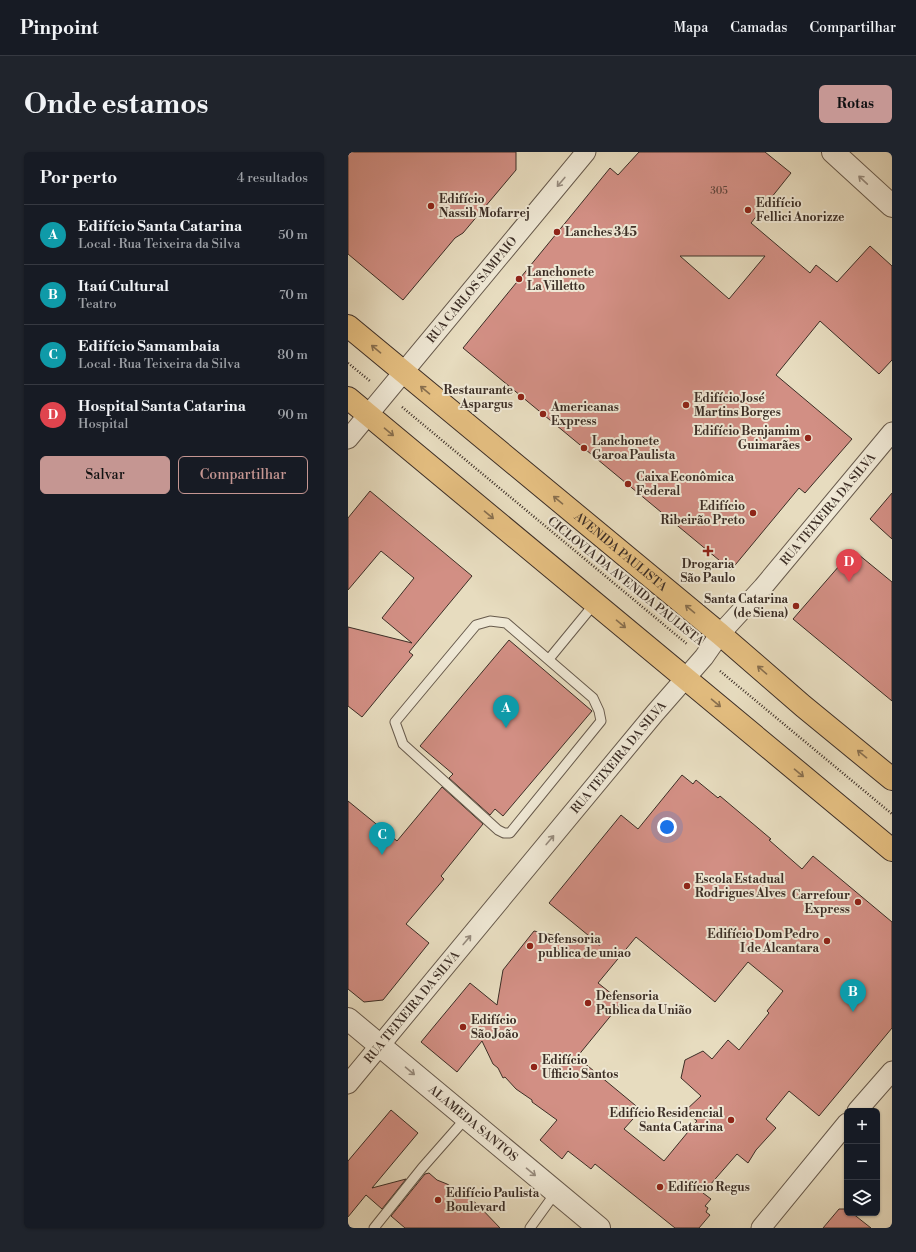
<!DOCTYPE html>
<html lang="pt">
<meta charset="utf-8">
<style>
:root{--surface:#171b24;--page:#20242c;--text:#f1f3f6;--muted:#9ea1a6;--line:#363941;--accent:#c59692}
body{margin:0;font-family:"Libre Bodoni",serif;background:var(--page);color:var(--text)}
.controls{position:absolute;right:12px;bottom:12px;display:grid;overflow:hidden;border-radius:6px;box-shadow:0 1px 3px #0004}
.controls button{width:36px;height:36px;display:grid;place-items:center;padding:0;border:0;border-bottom:1px solid var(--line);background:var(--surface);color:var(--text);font:20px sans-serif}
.you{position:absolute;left:319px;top:675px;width:14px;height:14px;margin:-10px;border:3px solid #fff;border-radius:50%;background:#1a73e8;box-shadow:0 0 0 6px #1a73e833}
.badge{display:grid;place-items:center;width:26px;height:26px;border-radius:50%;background:var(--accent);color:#fff;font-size:13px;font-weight:700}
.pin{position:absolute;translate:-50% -33px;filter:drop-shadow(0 1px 2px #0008)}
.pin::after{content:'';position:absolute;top:21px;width:14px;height:12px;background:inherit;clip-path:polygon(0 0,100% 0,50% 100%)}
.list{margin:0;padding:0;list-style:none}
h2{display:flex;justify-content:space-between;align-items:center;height:52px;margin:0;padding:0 16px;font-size:17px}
h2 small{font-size:13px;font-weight:400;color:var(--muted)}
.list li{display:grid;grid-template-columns:26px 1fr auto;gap:12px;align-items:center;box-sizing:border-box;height:60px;padding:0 16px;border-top:1px solid var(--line)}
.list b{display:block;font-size:15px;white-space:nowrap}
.list p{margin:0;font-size:13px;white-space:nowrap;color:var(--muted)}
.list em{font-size:13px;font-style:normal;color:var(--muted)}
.actions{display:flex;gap:8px;padding:12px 16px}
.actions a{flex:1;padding:9px 0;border:1px solid var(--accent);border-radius:6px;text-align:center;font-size:14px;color:var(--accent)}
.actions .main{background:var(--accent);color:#111}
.icon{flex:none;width:22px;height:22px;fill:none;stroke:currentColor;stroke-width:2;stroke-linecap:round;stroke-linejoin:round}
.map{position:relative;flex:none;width:544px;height:1076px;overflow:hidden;border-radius:6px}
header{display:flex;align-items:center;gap:24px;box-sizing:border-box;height:56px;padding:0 20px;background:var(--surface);border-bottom:1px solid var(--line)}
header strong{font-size:19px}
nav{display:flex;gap:22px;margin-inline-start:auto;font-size:14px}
.intro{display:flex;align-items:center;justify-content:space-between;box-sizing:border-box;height:96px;padding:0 24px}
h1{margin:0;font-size:28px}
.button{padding:10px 18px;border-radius:6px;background:var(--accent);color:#111;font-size:14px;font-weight:700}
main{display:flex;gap:24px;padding:0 24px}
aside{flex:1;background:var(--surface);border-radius:6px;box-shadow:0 1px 3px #0004}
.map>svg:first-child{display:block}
.building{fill:#d28f84;stroke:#3c2e26;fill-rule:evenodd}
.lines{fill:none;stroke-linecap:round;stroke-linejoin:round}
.service-casing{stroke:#675a4c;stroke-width:11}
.minor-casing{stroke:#675a4c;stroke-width:21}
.tertiary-casing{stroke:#675a4c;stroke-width:24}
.primary-casing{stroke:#3c2e26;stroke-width:24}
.path{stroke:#3c2e26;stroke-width:2.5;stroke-dasharray:1 2;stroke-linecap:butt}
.service{stroke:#efe8d5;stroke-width:9}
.minor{stroke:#efe8d5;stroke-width:19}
.tertiary{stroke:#efe8d5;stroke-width:22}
.primary{stroke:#e4be80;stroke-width:22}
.oneway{stroke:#968b7e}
.oneway2{stroke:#886f4e}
.poi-dot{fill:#8f2418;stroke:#efe8d5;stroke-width:1.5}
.labels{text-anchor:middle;stroke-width:4;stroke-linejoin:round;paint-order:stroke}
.number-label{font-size:10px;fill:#62463e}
.poi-label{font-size:12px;font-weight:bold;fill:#3c2e26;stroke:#efe8d5;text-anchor:start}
.street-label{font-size:12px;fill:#3c2e26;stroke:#efe8d5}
</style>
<header>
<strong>Pinpoint</strong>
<nav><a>Mapa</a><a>Camadas</a><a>Compartilhar</a></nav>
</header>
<div class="intro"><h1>Onde estamos</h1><a class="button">Rotas</a></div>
<main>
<aside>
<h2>Por perto<small>4 resultados</small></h2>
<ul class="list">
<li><span class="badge" style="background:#0f9aa8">A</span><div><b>Edifício Santa Catarina</b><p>Local · Rua Teixeira da Silva</p></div><em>50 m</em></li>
<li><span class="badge" style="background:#0f9aa8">B</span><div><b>Itaú Cultural</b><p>Teatro</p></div><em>70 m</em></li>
<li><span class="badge" style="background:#0f9aa8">C</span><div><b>Edifício Samambaia</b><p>Local · Rua Teixeira da Silva</p></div><em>80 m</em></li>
<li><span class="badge" style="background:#e0444e">D</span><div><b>Hospital Santa Catarina</b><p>Hospital</p></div><em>90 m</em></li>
</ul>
<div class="actions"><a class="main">Salvar</a><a>Compartilhar</a></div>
</aside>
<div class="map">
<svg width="544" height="1076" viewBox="0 0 544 1076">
<rect width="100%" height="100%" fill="#e7dcbf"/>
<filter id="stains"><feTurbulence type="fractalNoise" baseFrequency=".005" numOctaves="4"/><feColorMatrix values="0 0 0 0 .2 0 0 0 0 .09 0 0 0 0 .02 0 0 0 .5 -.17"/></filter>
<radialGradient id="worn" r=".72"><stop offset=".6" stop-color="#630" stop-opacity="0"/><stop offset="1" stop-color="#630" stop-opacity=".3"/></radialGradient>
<path class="building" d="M0,0H168V18L115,81L107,86L55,148L0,102Z
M291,0H417L443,21L403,71L462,121L468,113L489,130L522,94L544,114V208L531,222L472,169L428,223L504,287L457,341L451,336L383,418L115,196L262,16L270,23ZM332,104H417L381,147Z
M22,339L124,424L61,500L65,503L14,565L0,554V475L64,491L34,466L66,426L33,399L0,438V366Z
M544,341V387L522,367Z
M505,398L544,430V549L445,467Z
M161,488L244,559L155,664L147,657L142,663L101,626L105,622L72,594Z
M334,623L345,632L348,628L370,646L372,644L423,687L421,688L454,717L465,704L544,770V876L471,964L441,939L418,967L428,976L408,998L400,1011L389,1002L355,1041L363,1047L357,1054L360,1056L358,1060L362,1063L351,1076H327L247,1012L243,1017L220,999L214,1007L192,988L209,968L184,950V948L168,937L157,925L155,926L150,916L145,912L134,889L109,920L73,890L122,831L149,853L155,818L186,779L252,793L201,751L273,663L290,677ZM288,785L367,850L400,810L435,839L419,859L421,861L391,898L380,888L364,907L355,899L337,908L333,926L353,944L337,959L349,969L316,1009L276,977L293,958L229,905L274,850L250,831Z
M94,635L135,672L93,724L96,727L58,772L81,791L35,848L16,850L0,837V649L49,689Z
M43,958L70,981L24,1036L58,1027L34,1057L18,1043L0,1065V1009Z
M81,1021L89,1028L99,1032L118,1043L130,1053L152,1076H57L43,1064L77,1022Z
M491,1057H498L499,1061H504L523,1076H475Z"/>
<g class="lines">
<defs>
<path id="service" d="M142,469L158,471L245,546L251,559L253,569L162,681H156L150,678L55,592L47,570L128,473Z
M201,507L247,451
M26,1076L74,1016L118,966
M182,1076L208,1040"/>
<g id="minor">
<path id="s1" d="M0,287L238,0"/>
<path id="s2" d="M0,932L307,561L356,505L372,482L415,435L544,280"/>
<path d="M509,959L544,919"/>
<path d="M413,1076L499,971"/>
</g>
<g id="tertiary">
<path d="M485,0L544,54"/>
<path id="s3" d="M0,867L251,1076"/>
</g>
<g id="primary">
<path id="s4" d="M0,174L372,482L455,554L544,627"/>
<path d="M0,246L544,698"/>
</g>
</defs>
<use href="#service" class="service-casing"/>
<use href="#minor" class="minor-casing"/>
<use href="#tertiary" class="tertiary-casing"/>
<use href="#primary" class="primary-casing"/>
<path class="path" d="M0,211L22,229
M54,255L339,492
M372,519L544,662"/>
<use href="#service" class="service"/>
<use href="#minor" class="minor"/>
<use href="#tertiary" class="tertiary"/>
<use href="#primary" class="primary"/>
</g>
<defs><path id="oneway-shaft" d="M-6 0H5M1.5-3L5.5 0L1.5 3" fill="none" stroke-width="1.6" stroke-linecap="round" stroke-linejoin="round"/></defs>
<g class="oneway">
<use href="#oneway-shaft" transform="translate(515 28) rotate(-137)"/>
<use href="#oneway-shaft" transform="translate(213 30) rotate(130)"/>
<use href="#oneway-shaft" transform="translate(202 688) rotate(-50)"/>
<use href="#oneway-shaft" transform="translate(119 788) rotate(-50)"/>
<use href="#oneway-shaft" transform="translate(62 919) rotate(40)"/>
<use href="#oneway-shaft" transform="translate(183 1020) rotate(40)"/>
</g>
<g class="oneway2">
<use href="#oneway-shaft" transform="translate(28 197) rotate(-140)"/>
<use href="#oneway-shaft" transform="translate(77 238) rotate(-140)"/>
<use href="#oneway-shaft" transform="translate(41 280) rotate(40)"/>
<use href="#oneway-shaft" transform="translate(210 348) rotate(-140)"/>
<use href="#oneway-shaft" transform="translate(141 363) rotate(40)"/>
<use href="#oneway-shaft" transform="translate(342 457) rotate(-140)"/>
<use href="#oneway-shaft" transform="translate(273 472) rotate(40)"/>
<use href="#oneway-shaft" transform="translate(414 518) rotate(-139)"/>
<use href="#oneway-shaft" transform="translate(368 551) rotate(40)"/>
<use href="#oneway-shaft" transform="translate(514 602) rotate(-141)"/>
<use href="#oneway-shaft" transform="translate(451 621) rotate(40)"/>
</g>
<g class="poi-dot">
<circle cx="83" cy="54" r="4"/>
<circle cx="400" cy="58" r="4"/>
<circle cx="209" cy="80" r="4"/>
<circle cx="171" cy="127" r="4"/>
<circle cx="173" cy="245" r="4"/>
<circle cx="338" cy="253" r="4"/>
<circle cx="195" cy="262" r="4"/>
<circle cx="460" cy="286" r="4"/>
<circle cx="236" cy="296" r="4"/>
<circle cx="280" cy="332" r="4"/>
<circle cx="405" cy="361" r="4"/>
<path d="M358 393h4v4h4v4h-4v4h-4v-4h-4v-4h4z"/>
<circle cx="448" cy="454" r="4"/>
<circle cx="339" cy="734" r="4"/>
<circle cx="510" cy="750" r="4"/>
<circle cx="479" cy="789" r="4"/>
<circle cx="182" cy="794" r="4"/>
<circle cx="240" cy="851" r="4"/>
<circle cx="115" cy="875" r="4"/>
<circle cx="186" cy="915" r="4"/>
<circle cx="383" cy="968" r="4"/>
<circle cx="312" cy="1035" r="4"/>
<circle cx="90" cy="1048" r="4"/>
</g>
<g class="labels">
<g class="number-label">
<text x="371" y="42">305</text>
</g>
<g class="poi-label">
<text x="91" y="51">Edifício<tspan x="91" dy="14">Nassib Mofarrej</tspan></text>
<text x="408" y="55">Edifício<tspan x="408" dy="14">Fellici Anorizze</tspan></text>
<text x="217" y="84">Lanches 345</text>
<text x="179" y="124">Lanchonete<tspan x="179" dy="14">La Villetto</tspan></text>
<text x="165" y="242" text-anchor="end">Restaurante<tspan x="165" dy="14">Aspargus</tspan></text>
<text x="346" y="250">Edifício José<tspan x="346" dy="14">Martins Borges</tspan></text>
<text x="203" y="259">Americanas<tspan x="203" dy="14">Express</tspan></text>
<text x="452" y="283" text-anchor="end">Edifício Benjamim<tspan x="452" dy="14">Guimarães</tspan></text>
<text x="244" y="293">Lanchonete<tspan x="244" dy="14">Garoa Paulista</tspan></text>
<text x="288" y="329">Caixa Econômica<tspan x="288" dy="14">Federal</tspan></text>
<text x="397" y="358" text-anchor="end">Edifício<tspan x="397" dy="14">Ribeirão Preto</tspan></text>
<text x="360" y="416" text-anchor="middle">Drogaria<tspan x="360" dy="14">São Paulo</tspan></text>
<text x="440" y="451" text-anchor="end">Santa Catarina<tspan x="440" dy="14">(de Siena)</tspan></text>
<text x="347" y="731">Escola Estadual<tspan x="347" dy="14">Rodrigues Alves</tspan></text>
<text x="502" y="747" text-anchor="end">Carrefour<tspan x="502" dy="14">Express</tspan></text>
<text x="471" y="786" text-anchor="end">Edifício Dom Pedro<tspan x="471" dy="14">I de Alcantara</tspan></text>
<text x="190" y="791">Defensoria<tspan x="190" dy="14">publica de uniao</tspan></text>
<text x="248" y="848">Defensoria<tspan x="248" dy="14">Publica da União</tspan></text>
<text x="123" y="872">Edifício<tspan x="123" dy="14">São João</tspan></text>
<text x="194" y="912">Edifício<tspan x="194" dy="14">Ufficio Santos</tspan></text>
<text x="375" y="965" text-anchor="end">Edifício Residencial<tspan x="375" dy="14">Santa Catarina</tspan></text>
<text x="320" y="1039">Edifício Regus</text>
<text x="98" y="1045">Edifício Paulista<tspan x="98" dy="14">Boulevard</tspan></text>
</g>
<g class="street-label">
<text dy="4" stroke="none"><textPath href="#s1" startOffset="194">RUA CARLOS SAMPAIO</textPath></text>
<text dy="4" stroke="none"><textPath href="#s2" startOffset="749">RUA TEIXEIRA DA SILVA</textPath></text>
<text dy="4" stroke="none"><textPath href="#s4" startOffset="354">AVENIDA PAULISTA</textPath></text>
<text transform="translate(278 429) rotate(39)" y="4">CICLOVIA DA AVENIDA PAULISTA</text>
<text dy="4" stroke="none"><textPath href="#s2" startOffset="424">RUA TEIXEIRA DA SILVA</textPath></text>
<text dy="4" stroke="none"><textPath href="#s2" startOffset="100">RUA TEIXEIRA DA SILVA</textPath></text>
<text dy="4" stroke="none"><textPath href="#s3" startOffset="163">ALAMEDA SANTOS</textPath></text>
</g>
</g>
<rect width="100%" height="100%" filter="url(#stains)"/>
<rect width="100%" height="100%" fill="url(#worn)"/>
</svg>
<div class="controls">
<button>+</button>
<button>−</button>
<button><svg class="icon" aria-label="layers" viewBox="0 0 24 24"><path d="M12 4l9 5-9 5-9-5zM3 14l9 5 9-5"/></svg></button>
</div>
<div class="you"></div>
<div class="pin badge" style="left:158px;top:576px;background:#0f9aa8">A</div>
<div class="pin badge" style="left:505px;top:860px;background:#0f9aa8">B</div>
<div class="pin badge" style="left:34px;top:703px;background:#0f9aa8">C</div>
<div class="pin badge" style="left:501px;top:430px;background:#e0444e">D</div>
</div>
</main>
